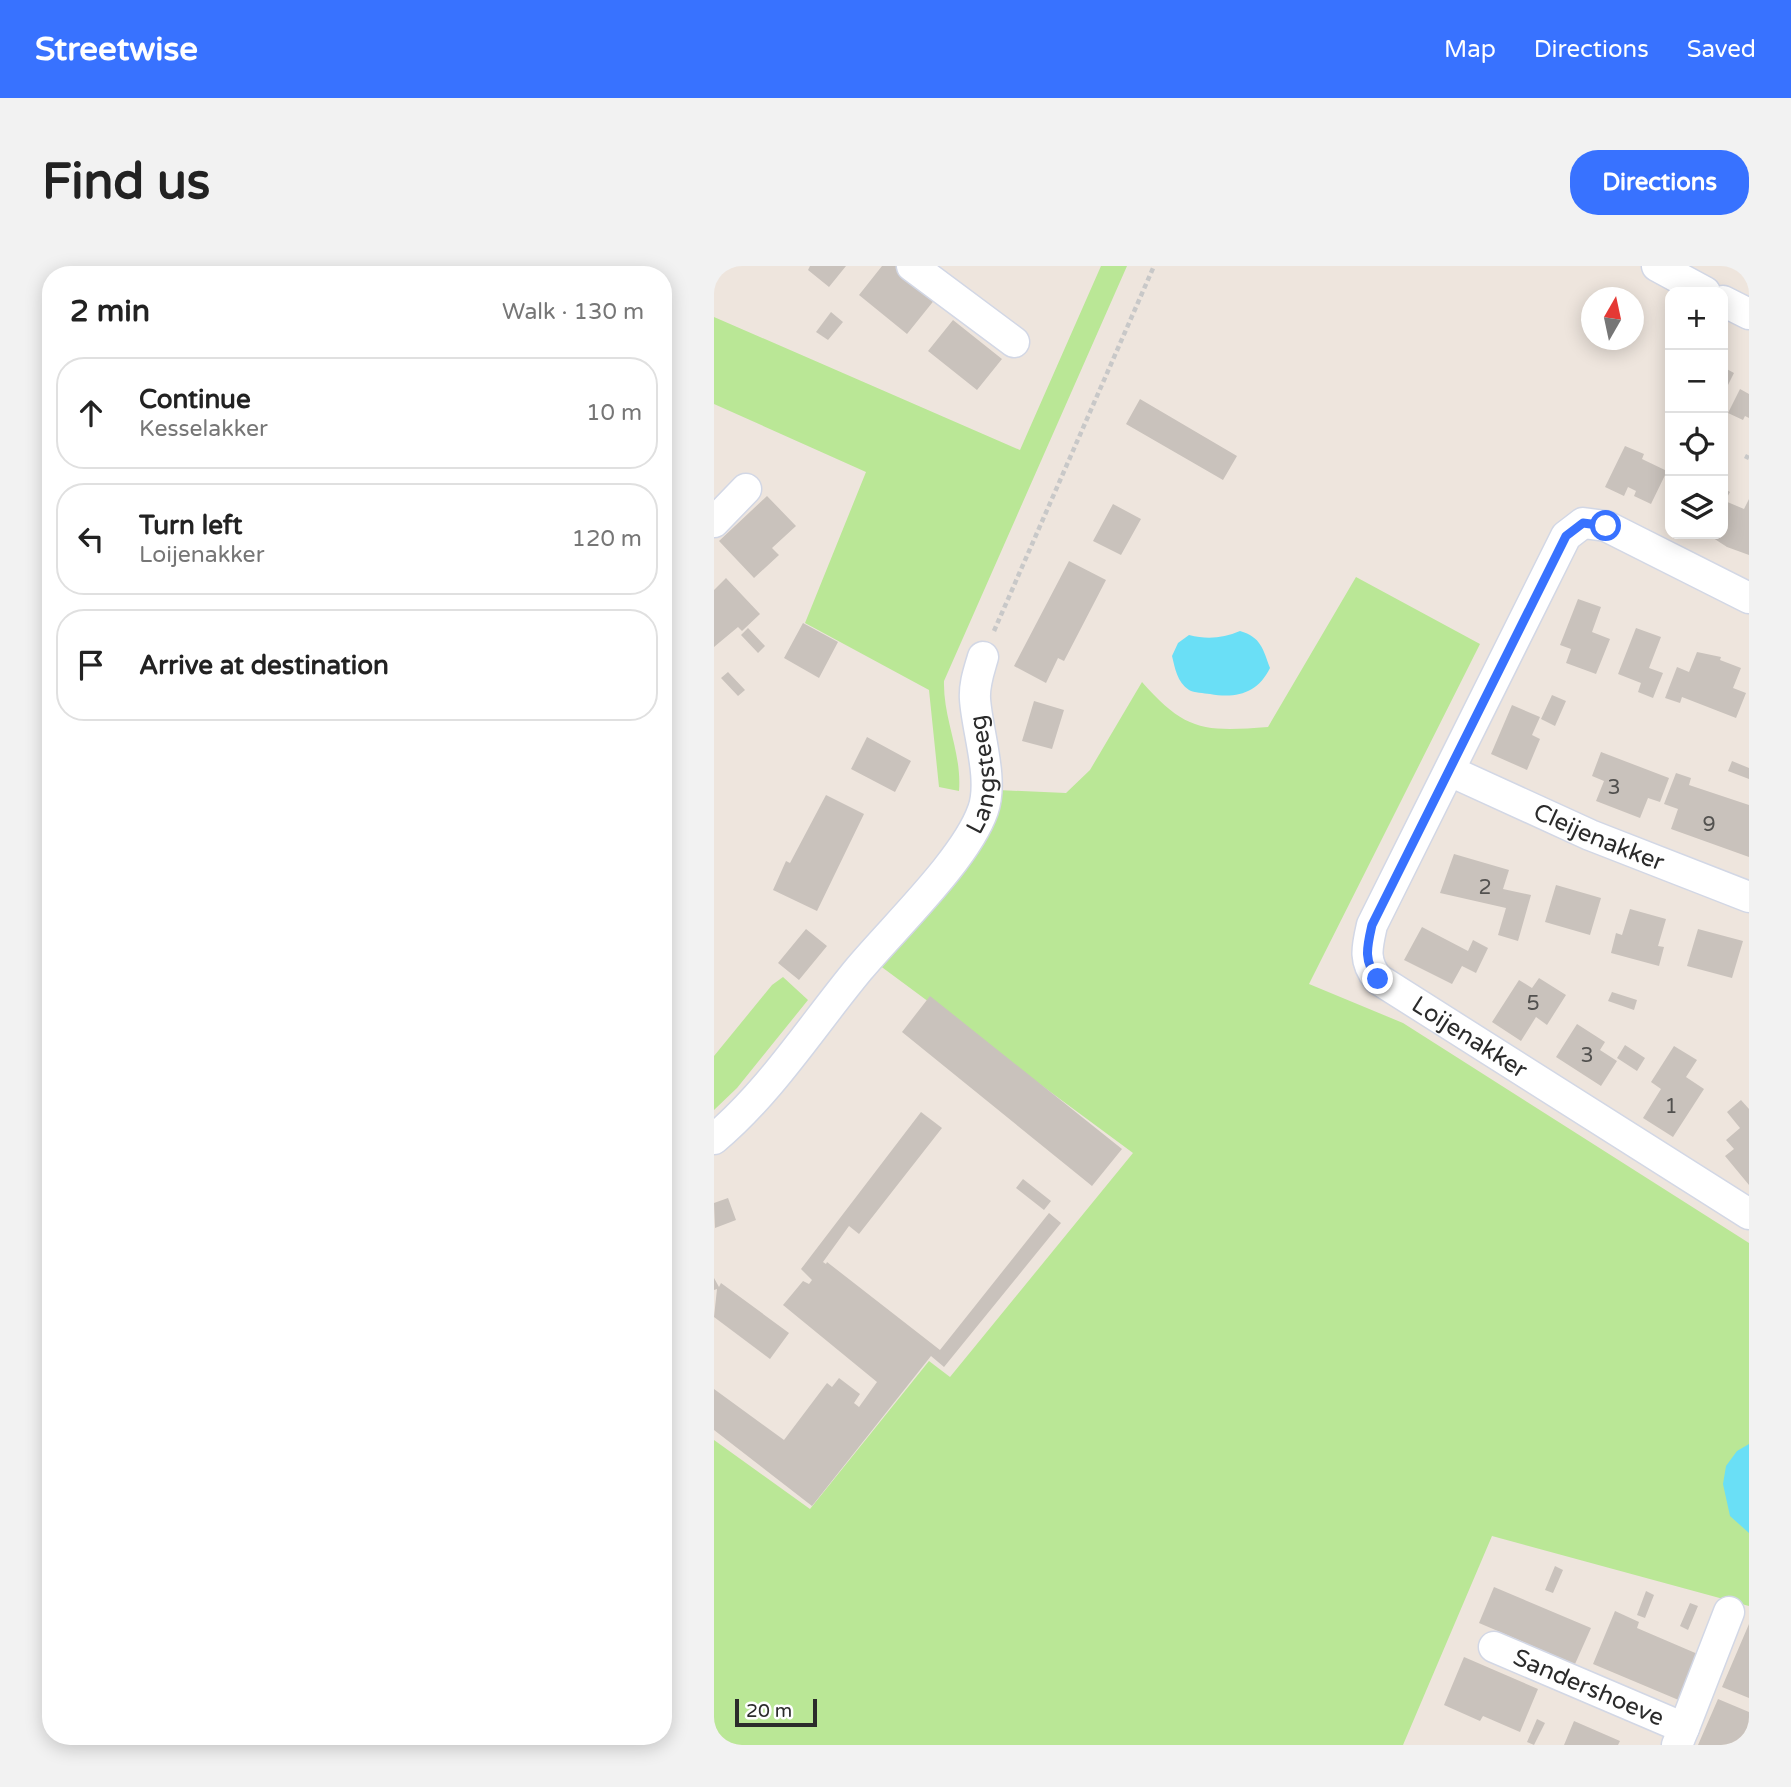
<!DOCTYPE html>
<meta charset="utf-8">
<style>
:root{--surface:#fff;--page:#f2f2f2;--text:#222;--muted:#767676;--line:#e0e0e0;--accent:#3872ff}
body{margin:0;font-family:"Varela Round",sans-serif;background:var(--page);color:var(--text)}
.controls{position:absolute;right:21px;top:21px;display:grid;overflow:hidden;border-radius:14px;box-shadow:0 4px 18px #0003}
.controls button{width:63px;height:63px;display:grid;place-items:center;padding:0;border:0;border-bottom:2px solid var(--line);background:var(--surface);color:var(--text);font:35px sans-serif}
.compass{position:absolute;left:867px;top:21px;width:63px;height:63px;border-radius:50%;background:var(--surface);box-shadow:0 4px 18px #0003;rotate:9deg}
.scale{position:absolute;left:21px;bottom:18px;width:82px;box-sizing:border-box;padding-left:7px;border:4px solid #2b2b2b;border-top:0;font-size:19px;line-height:24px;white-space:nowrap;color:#2b2b2b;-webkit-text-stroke:5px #fff;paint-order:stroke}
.stop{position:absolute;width:21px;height:21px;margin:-16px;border:5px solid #3872ff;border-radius:50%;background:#fff}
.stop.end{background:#3872ff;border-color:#fff;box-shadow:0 2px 7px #0008}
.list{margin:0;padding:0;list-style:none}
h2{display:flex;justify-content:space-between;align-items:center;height:91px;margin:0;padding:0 28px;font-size:30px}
h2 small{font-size:23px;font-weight:400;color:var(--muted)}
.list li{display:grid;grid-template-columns:46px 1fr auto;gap:21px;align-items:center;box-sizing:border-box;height:112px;margin:0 14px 14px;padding:0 14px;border:2px solid var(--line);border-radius:28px}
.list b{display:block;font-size:26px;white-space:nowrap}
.list p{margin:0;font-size:23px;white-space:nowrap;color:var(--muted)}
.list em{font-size:23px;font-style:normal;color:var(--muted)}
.icon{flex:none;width:38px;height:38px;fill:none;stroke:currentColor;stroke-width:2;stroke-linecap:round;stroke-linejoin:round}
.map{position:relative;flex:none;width:1035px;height:1479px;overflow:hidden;border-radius:28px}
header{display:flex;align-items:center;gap:42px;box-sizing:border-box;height:98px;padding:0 35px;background:var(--accent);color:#fff}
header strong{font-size:33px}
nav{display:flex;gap:38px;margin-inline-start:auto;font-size:24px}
.intro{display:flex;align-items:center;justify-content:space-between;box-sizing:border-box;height:168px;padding:0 42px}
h1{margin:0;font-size:49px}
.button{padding:18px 32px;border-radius:28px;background:var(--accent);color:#fff;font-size:24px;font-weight:700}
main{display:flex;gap:42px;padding:0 42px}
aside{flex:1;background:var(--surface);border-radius:28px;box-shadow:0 4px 18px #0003}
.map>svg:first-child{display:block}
.green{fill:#bae796}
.water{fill:#6adff6}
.building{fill:#c9c2bc}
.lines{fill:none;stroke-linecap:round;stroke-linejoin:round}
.minor-casing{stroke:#d2d7e5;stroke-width:33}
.path{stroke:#c8c8c8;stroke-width:4.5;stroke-dasharray:5 3.5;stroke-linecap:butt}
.minor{stroke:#fff;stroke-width:30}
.route{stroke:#3872ff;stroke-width:9}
.labels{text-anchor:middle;stroke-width:5;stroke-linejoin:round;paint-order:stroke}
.number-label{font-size:21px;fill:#52514f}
.street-label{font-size:24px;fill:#2b2b2b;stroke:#fff}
</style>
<header>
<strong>Streetwise</strong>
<nav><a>Map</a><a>Directions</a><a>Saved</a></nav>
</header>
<div class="intro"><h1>Find us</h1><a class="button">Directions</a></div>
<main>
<aside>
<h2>2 min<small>Walk · 130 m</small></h2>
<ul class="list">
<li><svg class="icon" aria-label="ahead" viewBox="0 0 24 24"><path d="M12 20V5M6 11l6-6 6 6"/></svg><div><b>Continue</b><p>Kesselakker</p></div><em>10 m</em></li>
<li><svg class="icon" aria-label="left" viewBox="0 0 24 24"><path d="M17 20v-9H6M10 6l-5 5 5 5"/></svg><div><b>Turn left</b><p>Loijenakker</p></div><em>120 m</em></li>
<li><svg class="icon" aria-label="arrive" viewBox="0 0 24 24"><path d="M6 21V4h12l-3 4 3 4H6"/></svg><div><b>Arrive at destination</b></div></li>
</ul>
</aside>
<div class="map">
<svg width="1035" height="1479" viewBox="0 0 1035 1479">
<rect width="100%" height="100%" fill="#eee5dd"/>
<path class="green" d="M387,0H413L230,415C229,453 248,486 245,525L225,521L215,424L91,357L152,206L0,138V51L306,184Z
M642,311L766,378L595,718L689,757L1035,977V1340L778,1270L689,1479H0V1174L96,1243L215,1095L236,1111L419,887L165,699L284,524L352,527L376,504L428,416C471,465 490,466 554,461Z
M69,711L94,734L23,822L0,844V790L58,719Z"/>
<path class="water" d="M526,365C547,371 549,383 556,402C544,427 522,433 496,428C490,427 480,427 475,424C463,416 461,402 458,390L464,377L475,369C494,374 509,372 526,365Z
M1035,1178V1267L1016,1250L1009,1218L1012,1200L1023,1185Z"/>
<path class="building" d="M96,0H132L115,21L94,4Z
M168,0H182L222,32L193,68L145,29Z
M117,46L129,56L114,74L102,66Z
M239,54L288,93L263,124L214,85Z
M1009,101L1020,107L1012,123L1009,122Z
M1026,123L1035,128V152L1031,150L1029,154L1014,147Z
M426,133L523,190L509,214L412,158Z
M911,180L930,188L928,193L953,205L937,238L920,230L922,225L914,221L910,230L891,221Z
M1009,222L1016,226L1011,235L1030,243L1035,233V289L1013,281L993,268H1009Z
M53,230L82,260L58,282L65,289L40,312L5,275Z
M399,238L427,253L407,289L379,275Z
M355,295L392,314L350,395L344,392L332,417L300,400Z
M12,312L46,348L28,365L24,361L0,381V324Z
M864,333L887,341L878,366L896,373L882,408L852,397L857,383L846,379Z
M89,357L124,376L105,412L70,392Z
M34,362L51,380L44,387L27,369Z
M922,362L947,371L935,402L949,407L939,432L924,426L927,417L904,408Z
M983,386L1007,391L1006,394L1027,402L1019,422L1032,427L1022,452L968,431L966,437L951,432L963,401L975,406Z
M14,406L31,424L24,430L7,412Z
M838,429L852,435L841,460L827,453Z
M320,435L350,444L338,483L308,475Z
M798,439L826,451L818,469L826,473L813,504L777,488Z
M153,471L197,495L181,526L137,503Z
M887,486L955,512L946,536L934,532L926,552L882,535L890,515L878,510Z
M1018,495L1035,502V513L1014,505Z
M962,507L977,512L975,519L1035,539V591L957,563L964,543L950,538Z
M112,529L150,548L103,645L59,624L72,595L76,597Z
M740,588L795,604L789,623L817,629L804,675L784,669L792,642L726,627Z
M842,619L887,632L876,669L831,656Z
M916,643L952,653L944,680L950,681L945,700L897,687L902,667L908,669Z
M708,661L754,685L759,674L774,682L762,707L748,700L738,718L690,694Z
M92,663L113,680L85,714L64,697Z
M984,663L1029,675L1018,712L973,700Z
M825,712L852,729L833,759L822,751L807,775L778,756L805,714L818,722Z
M898,726L923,734L920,744L894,735Z
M216,730L408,883L378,920L188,766Z
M863,758L891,776L886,784L903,795L887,820L842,791Z
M911,779L931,792L923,805L903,792Z
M960,780L983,794L972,811L990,823L959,871L929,852L947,823L937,816Z
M1027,834L1035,843V919L1011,890L1020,883L1012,874L1026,862L1013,846Z
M207,846L228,862L145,968L135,960L109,996L112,998L113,996L226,1084L335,947L347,957L230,1101L217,1090L98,1240L0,1164V1123L70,1174L113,1117L118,1121L125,1112L146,1128L140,1137L145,1141L163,1116L69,1039L89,1015L95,1018L98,1014L87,1003Z
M309,913L337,935L330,944L302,922Z
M14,932L22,954L1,962L0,937Z
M0,1012L5,1021L7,1017L75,1067L56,1093L0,1051L3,1023L0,1024Z
M841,1300L849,1304L839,1327L831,1324Z
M780,1321L877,1362L861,1398L765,1357Z
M932,1325L940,1329L931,1352L923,1349Z
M976,1337L984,1340L974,1364L966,1360Z
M901,1345L925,1356L923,1362L986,1389L967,1435L879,1398Z
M1035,1358V1432L1008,1421Z
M750,1391L824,1423L806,1466L769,1450L766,1455L730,1439Z
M1004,1433L1035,1446V1479H984Z
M823,1453L831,1457L820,1479L813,1476Z
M860,1455L906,1475L904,1479H850Z"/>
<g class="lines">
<defs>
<g id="minor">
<path d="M198,0L300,76"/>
<path d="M943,0L991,26"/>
<path d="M1009,35L1035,48"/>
<path d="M0,256L32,223"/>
<path id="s1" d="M1035,332L892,260L869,257L852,270L658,659C653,681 649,695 664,713L1035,948"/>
<path id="s2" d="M736,505L876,569L1035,631"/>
<path id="s3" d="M0,873C57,825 97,761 145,703C180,661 252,593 269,544C280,513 263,465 261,433C260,418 265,405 269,391"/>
<path id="s4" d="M780,1381L970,1462L963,1479"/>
<path d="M970,1462L1015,1346"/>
</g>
</defs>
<use href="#minor" class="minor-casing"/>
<path class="path" d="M1031,190L1035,192
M280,365L440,0"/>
<use href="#minor" class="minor"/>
</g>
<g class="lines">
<path class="route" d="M664,713C649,695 653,681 658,659L852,270L869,257L892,260"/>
</g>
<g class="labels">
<g class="number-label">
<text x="900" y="528">3</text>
<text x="995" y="565">9</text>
<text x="771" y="628">2</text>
<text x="819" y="744">5</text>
<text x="873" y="796">3</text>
<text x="957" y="847">1</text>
</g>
<g class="street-label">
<text dy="8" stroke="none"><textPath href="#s3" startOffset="462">Langsteeg</textPath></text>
<text dy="8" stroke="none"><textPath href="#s2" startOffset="163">Cleijenakker</textPath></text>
<text dy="8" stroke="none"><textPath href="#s1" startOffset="805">Loijenakker</textPath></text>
<text dy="8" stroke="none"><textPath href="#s4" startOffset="103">Sandershoeve</textPath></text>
</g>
</g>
</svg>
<div class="controls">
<button>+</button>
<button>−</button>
<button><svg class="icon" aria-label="locate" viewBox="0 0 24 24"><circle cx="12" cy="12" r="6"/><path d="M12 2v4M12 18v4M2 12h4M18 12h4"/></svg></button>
<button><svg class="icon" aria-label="layers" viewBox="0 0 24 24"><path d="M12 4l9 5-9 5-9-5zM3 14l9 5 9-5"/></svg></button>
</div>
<svg class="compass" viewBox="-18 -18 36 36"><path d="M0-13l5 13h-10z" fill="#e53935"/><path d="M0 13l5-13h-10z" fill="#767676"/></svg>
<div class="scale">20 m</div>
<div class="stop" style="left:892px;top:260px"></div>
<div class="stop end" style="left:664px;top:713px"></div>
</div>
</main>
